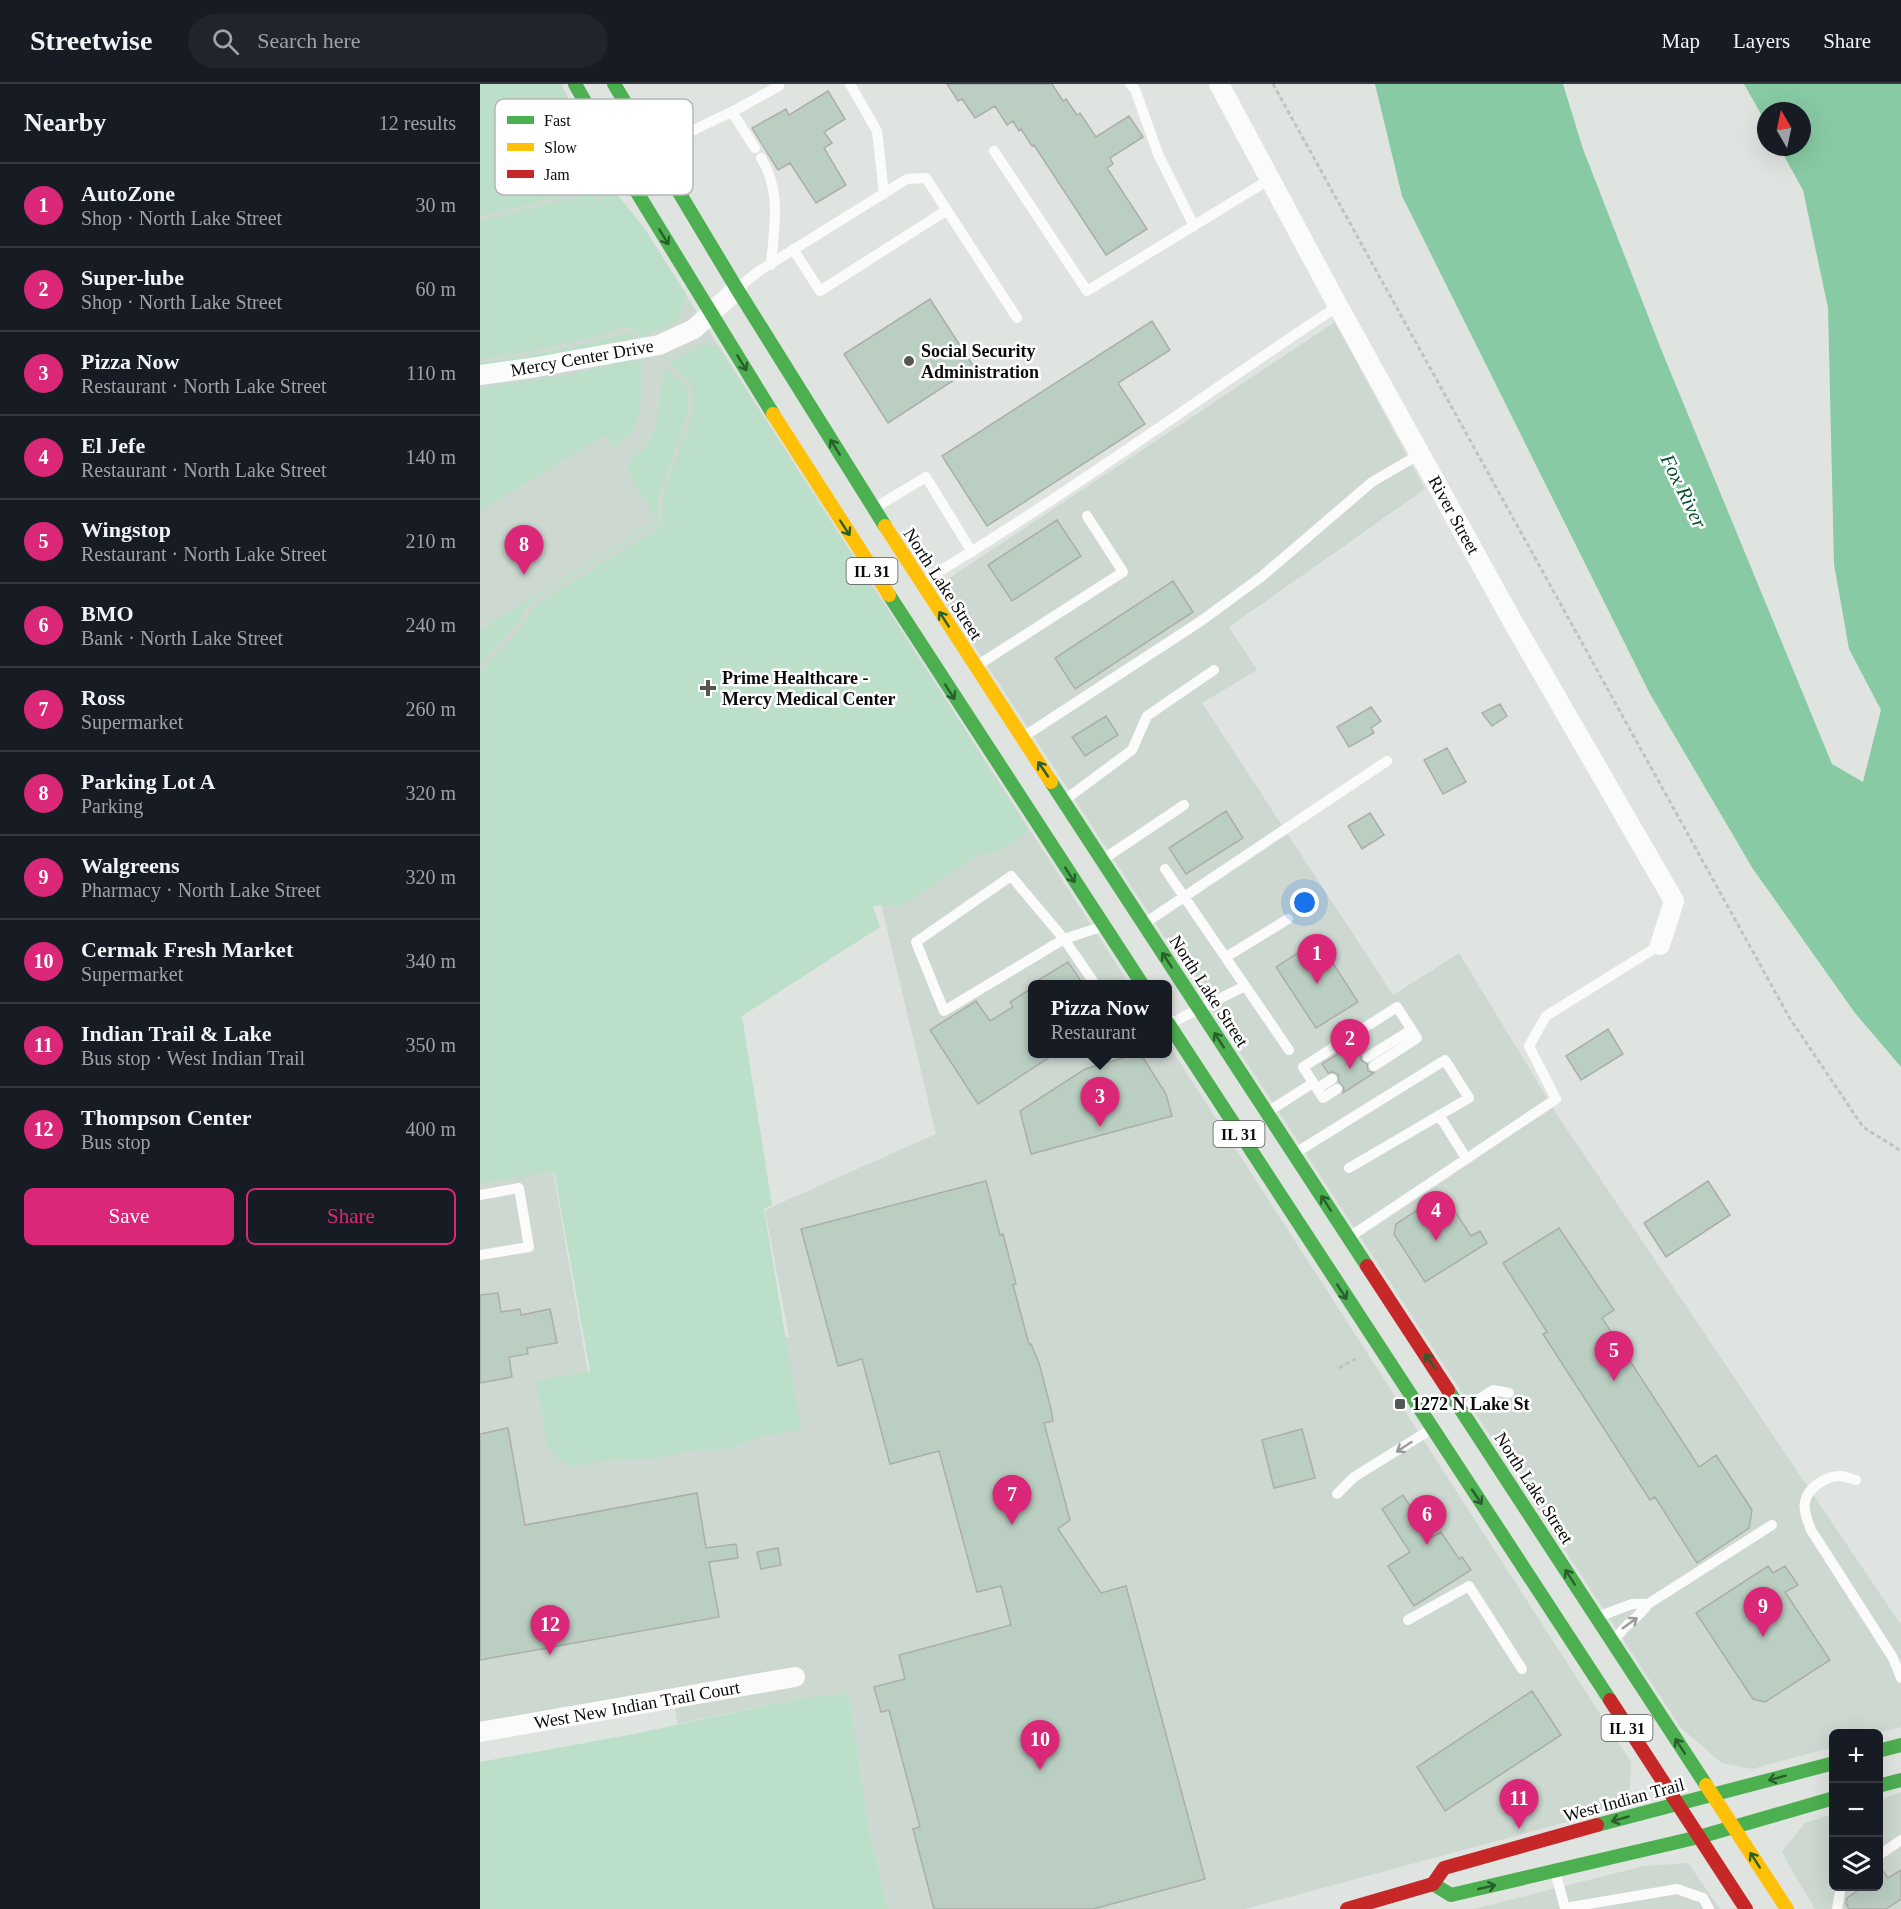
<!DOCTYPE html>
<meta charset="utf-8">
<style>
:root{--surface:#171b24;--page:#20242c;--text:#f1f3f6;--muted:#9ea1a6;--line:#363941;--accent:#db2777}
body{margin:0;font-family:"Times New Roman",serif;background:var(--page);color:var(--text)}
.controls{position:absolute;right:18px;bottom:18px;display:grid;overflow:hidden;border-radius:9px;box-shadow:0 6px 24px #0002}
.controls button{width:54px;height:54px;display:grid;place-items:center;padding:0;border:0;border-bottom:2px solid var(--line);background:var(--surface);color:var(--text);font:30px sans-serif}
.compass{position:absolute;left:1277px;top:18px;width:54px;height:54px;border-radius:50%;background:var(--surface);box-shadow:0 6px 24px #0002;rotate:351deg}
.you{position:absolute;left:825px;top:819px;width:21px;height:21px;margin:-15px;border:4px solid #fff;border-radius:50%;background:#1a73e8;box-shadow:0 0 0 9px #1a73e833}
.badge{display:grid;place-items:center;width:39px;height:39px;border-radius:50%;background:var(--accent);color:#fff;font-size:20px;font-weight:700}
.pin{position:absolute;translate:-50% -50px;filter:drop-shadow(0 2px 3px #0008)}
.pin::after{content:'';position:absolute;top:32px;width:21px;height:18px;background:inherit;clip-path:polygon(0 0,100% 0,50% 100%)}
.popup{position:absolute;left:548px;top:896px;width:144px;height:78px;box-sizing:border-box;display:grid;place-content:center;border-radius:9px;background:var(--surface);filter:drop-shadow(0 2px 4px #0005);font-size:20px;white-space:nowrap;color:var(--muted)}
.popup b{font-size:22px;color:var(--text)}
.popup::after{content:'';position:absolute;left:50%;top:100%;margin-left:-12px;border:12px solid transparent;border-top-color:var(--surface)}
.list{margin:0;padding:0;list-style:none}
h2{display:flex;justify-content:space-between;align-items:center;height:78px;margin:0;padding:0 24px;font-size:26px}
h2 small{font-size:20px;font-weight:400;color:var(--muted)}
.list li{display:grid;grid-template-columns:39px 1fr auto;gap:18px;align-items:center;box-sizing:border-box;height:84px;padding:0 24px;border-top:2px solid var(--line)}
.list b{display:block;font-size:22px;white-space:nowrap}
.list p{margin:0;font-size:20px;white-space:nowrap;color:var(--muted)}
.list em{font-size:20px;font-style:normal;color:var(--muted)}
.actions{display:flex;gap:12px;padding:18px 24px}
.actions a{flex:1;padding:14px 0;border:2px solid var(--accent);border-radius:9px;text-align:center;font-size:21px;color:var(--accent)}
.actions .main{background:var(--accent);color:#fff}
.icon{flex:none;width:33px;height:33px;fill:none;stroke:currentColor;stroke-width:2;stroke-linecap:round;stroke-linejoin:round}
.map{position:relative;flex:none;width:1421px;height:1825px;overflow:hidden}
header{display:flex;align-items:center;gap:36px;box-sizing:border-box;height:84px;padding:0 30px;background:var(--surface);border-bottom:2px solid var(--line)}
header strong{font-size:28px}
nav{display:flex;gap:33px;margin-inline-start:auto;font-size:21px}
.search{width:420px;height:54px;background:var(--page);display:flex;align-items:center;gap:15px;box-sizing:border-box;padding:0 21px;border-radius:33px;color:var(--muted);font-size:22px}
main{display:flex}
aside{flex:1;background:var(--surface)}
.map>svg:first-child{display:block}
.built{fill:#cdd8d1;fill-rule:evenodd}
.green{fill:#bcdfc9}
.water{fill:#88caa4}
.building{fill:#bbcec2;stroke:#abaeab;stroke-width:1.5}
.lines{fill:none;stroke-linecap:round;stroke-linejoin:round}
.path{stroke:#c2c2c2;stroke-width:3;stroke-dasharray:4.5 3;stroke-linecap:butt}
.lane{stroke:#fafbfa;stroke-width:10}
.street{stroke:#fafbfa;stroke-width:20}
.fast{stroke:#4caf50;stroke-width:14}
.slow{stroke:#ffc107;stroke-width:14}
.jam{stroke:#c62828;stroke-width:14}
.oneway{stroke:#2a5e2d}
.oneway2{stroke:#9a9b9a}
.poi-dot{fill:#545855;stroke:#fff;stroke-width:2}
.labels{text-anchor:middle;stroke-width:5;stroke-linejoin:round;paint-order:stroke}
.shield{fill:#fff;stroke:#535554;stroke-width:1.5}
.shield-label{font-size:16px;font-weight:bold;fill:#090c0a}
.poi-label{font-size:18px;font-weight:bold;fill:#090c0a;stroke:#fff;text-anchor:start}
.street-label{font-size:18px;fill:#090c0a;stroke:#fff}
.water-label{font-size:20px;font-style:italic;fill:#014d2c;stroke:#fff}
.key{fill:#fff;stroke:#b5b6b6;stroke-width:1.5}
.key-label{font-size:16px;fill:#090c0a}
</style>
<header>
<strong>Streetwise</strong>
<div class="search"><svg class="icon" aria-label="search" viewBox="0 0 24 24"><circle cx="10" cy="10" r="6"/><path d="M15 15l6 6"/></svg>Search here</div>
<nav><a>Map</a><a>Layers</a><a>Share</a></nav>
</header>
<main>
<aside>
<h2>Nearby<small>12 results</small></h2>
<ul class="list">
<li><span class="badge">1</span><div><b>AutoZone</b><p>Shop · North Lake Street</p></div><em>30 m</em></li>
<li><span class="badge">2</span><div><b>Super-lube</b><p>Shop · North Lake Street</p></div><em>60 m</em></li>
<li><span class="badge">3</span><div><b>Pizza Now</b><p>Restaurant · North Lake Street</p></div><em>110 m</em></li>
<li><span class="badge">4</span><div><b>El Jefe</b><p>Restaurant · North Lake Street</p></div><em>140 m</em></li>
<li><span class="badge">5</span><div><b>Wingstop</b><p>Restaurant · North Lake Street</p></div><em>210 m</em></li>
<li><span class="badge">6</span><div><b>BMO</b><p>Bank · North Lake Street</p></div><em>240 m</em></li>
<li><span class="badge">7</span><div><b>Ross</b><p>Supermarket</p></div><em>260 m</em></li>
<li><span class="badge">8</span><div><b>Parking Lot A</b><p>Parking</p></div><em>320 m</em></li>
<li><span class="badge">9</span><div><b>Walgreens</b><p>Pharmacy · North Lake Street</p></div><em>320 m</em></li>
<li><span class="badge">10</span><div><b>Cermak Fresh Market</b><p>Supermarket</p></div><em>340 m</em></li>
<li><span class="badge">11</span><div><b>Indian Trail &amp; Lake</b><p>Bus stop · West Indian Trail</p></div><em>350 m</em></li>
<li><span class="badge">12</span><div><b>Thompson Center</b><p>Bus stop</p></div><em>400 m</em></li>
</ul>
<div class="actions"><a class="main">Save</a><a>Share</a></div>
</aside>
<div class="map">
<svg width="1421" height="1825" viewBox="0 0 1421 1825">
<rect width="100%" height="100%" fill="#e0e4e1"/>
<path class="built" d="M0,0L85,6L102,50L137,110L163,144L649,900H552V970H688V960L1151,1678L1150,1703L1141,1717L1116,1730L765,1825H408L389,1747L369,1609L316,1615L197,1640L195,1623L0,1657ZM396,799L456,1050L285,1126L309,1253L108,1289L73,1087L112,973Z
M855,238L945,405L749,543L777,586L722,619L913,911L979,869L1080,1035L1421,1541V1643L1398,1649L1354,1650L1353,1663L1272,1685L1242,1679L1201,1644L456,503Z
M1421,1708V1825H1335L1307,1778L1302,1767L1325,1739L1353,1730L1354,1802H1398L1399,1716Z
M1208,1779L1240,1825H994L1164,1782Z"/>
<path class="green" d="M0,0H81L101,50L129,100L0,132Z
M132,104L165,145L206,210L198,237L161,253L155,245L146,243C98,258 50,269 0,274V137L116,109L118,117L125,115L123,107Z
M145,249H151L155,254L62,273L0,281V279L43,273L106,260Z
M225,260L239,264L549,747L520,767L498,771L422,821L393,822L400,843L262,932L292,1121L284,1125L321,1345L279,1353L247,1365L214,1366L180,1374L122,1377L92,1382L80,1376L67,1362L57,1297L110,1287L74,1087L0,1099V588L39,546L53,524L60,518L180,443C185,433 181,421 184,411C191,374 222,337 210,298L189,278Z
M155,273L162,279C162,300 163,331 151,349C147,355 139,359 133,363L125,351L0,427V304L95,290Z
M184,283L206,301C215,333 189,375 181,405C178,416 178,427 178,438L54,515L45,526L36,541L0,581V546L177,436L152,395L147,382C152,372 163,367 169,357C183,333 178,309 184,283Z
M369,1609L389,1747L408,1825H0V1678L154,1650L316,1615Z"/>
<path class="water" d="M895,0H1083L1103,65L1181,265L1352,680L1383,698L1401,626L1369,565L1354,480L1348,224L1323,106L1299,63H1322V27H1286V39L1264,0H1421V983L1375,929L1273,785L1170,610L922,112Z"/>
<path class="building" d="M467,0H572L583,17L586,15L597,31L600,29L616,53L649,32L663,53L630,74L633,80L627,84L667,145L626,171L554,61L552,62L541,45L539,47L533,37L527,41L515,22L495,34L482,15L478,17Z
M348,7L365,35L344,48L352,59L344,64L366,101L336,119L310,79L298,86L272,44L306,25L309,31Z
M450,215L494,283L408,339L364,270Z
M672,237L690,266L638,299L665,340L507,442L462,372Z
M577,436L601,472L532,517L508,481Z
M693,497L713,528L595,605L575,574Z
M1020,620L1027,632L1012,642L1002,629Z
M891,623L901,637L891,644L894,649L869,663L857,643Z
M626,632L638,651L605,672L592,653Z
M967,664L986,698L963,710L944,676Z
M746,727L763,754L706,790L689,764Z
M890,729L904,751L882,765L868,742Z
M838,856L878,918L836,944L796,883Z
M588,878L603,900H552Z
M552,904V969H576L498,1020L450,946L496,917L510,937L533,923L530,918Z
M1128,945L1143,970L1101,996L1086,972Z
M878,957L884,967L881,970V976L887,980L888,987L894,989L863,1009L864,1004L859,998L858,990L852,988L848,989L842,980Z
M660,969L686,1010L692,1032L551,1070L540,1027L605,985Z
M506,1097L520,1151L523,1150L536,1200L533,1201L549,1260H551L559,1279L571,1325L573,1337L564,1339L590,1436L578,1445L621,1509L646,1502L725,1795L613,1825H454L433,1745L440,1743L409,1626L401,1628L394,1603L425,1595L419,1571L531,1541L521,1502L497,1508L459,1367L410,1380L382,1275L358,1282L321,1145Z
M1228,1097L1250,1131L1186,1173L1164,1139Z
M963,1109L991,1152L1000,1147L1007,1159L945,1198L914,1150L916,1140Z
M1079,1144L1134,1226L1122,1234L1219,1383L1236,1371L1272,1426L1269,1444L1217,1479L1175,1413L1170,1416L1063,1250L1067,1248L1023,1179Z
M18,1209L21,1228L40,1225L41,1231L70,1225L77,1259L47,1264L48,1270L29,1273L32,1293L0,1299V1211Z
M28,1344L45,1441L217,1409L226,1464L256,1460L258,1474L229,1478L239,1533L0,1576V1350Z
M822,1345L835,1394L794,1404L782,1356Z
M923,1411L950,1454L961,1448L979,1475L982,1473L991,1486L934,1522L908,1482L930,1468L902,1425Z
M298,1464L301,1481L281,1485L277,1468Z
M1288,1482L1293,1489L1305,1482L1318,1501L1305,1508L1350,1576L1285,1618L1273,1615L1216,1529Z
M1052,1607L1081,1651L965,1727L937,1683Z
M1398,1780L1408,1794L1421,1786V1815L1406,1825H1369L1366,1819L1367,1814L1383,1803H1398Z"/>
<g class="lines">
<path class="path" d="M793,0L1309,933L1383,1043L1421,1067
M859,1284L879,1273"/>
<path class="lane" d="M370,0L397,47L404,110
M650,0L655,5L678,70L714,142
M252,28L275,64
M175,65L259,24L299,2L298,0
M514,67L607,207L790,95
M281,74C302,107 294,144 291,181
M313,165L340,207L467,126
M259,203L279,187L427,95L446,94L537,234
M396,423L446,393L492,468
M443,497C586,412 720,313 858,222
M498,581L643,488L607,432
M543,653L721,537L781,493L892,398L940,370
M586,715L652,666L667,632L734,586
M625,774L704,721
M685,785L809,966
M665,839L907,677
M746,873L808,835
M615,900L584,855L464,927L436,858L531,792L584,855L621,843
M691,939L765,902
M888,973L931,946
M837,1005L852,995
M857,1005L843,1014L823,983L917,923L937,954L894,982
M789,1027L833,999
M959,1031L986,1074
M817,1068L965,976L989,1014L869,1084
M0,1111L39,1104L49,1163L0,1171
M871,1152L1076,1015L1049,962L1066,932L1180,861
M984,1325L1013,1306L1029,1309
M1376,1396C1372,1395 1367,1393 1362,1392C1347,1391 1328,1403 1325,1418C1323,1427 1328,1438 1331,1446L1413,1574L1421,1594
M857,1410L874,1393L950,1346
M1120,1532L1152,1520H1168
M928,1536L989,1502L1042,1585
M1135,1556C1143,1541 1159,1534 1168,1520L1292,1441
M1398,1772L1421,1756
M1075,1787L1085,1824L1197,1805L1223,1814L1229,1825
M1357,1825L1361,1802"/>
<path class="street" d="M739,0L858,222L1034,540L1194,817L1180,861
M0,291L51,284L179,261L214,245L257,205
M0,1648L315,1593"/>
<path class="fast" d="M95,0L147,92L293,330
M134,0L257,205L405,442
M409,511L662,900
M571,698L887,1182
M688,939L1130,1616
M968,1306L1226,1701
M1398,1667L1421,1661
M1398,1702L1421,1696
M1117,1741L1354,1679
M953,1800L971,1811L1219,1753L1354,1714"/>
<path class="slow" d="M293,330L409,511
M405,442L571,698
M1226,1701L1307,1825"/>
<path class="jam" d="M887,1182L968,1306
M1130,1616L1266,1825
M867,1825L953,1800L964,1784L1117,1741"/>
</g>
<defs><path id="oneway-shaft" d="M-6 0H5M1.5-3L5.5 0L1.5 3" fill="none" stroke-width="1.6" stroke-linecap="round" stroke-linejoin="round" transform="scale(1.5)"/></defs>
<g class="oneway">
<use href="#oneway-shaft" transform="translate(184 153) rotate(59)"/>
<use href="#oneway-shaft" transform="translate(262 279) rotate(59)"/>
<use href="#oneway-shaft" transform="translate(355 363) rotate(-122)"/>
<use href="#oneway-shaft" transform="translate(365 444) rotate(57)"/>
<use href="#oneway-shaft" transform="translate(464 535) rotate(-123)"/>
<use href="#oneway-shaft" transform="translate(470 608) rotate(57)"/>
<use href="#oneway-shaft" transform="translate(563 685) rotate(-124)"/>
<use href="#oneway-shaft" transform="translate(590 791) rotate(57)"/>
<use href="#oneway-shaft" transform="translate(687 876) rotate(-123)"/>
<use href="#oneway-shaft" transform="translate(739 956) rotate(-123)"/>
<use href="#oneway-shaft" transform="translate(846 1119) rotate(-123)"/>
<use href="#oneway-shaft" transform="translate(862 1208) rotate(57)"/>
<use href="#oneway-shaft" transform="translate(950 1277) rotate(-124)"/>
<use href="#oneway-shaft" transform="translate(997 1413) rotate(56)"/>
<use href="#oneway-shaft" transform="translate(1090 1493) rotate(-123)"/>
<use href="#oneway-shaft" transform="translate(1200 1662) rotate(-123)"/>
<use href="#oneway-shaft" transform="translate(1297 1694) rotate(165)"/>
<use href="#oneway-shaft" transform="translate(1140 1735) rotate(164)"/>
<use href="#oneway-shaft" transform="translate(1275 1776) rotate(-123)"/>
<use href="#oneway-shaft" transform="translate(1007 1803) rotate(-13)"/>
</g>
<g class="oneway2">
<use href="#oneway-shaft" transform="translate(924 1363) rotate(147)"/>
<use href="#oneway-shaft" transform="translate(1150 1539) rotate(-36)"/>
</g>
<g class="poi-dot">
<circle cx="429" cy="277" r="6"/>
<path d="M225 595h6v6h6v6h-6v6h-6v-6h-6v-6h6z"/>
<rect x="914" y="1314" width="12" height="12" rx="3"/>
</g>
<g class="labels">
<g class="shield">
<rect x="366.5" y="474" width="51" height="26" rx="4.5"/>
<rect x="733.5" y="1037" width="51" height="26" rx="4.5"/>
<rect x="1121.5" y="1631" width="51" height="26" rx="4.5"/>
</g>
<g class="shield-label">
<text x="392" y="493">IL 31</text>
<text x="759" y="1056">IL 31</text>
<text x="1147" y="1650">IL 31</text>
</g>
<g class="poi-label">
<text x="441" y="273">Social Security<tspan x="441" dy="21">Administration</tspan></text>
<text x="242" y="600">Prime Healthcare -<tspan x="242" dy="21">Mercy Medical Center</tspan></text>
<text x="932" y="1326">1272 N Lake St</text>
</g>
<g class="street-label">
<text transform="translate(102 274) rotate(-10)" y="6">Mercy Center Drive</text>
<text transform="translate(974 431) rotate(61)" y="6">River Street</text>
<text transform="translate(463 500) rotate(57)" y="6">North Lake Street</text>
<text transform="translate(729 907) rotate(57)" y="6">North Lake Street</text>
<text transform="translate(1054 1404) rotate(57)" y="6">North Lake Street</text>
<text transform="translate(157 1621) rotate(-10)" y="6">West New Indian Trail Court</text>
<text transform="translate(1144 1716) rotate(-15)" y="6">West Indian Trail</text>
</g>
<g class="water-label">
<text transform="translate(1204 407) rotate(64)" y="7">Fox River</text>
</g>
</g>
<rect x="15" y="15" width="198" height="96" rx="9" class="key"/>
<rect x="27" y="32" width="27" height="8" fill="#4caf50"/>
<rect x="27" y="59" width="27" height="8" fill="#ffc107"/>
<rect x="27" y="86" width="27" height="8" fill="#c62828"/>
<g class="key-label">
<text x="64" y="42">Fast</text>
<text x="64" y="69">Slow</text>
<text x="64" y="96">Jam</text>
</g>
</svg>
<div class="controls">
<button>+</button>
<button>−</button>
<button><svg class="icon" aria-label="layers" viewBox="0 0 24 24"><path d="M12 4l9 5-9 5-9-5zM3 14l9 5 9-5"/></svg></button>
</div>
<svg class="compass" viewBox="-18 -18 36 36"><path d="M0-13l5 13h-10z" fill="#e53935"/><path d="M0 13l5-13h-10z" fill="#9ea1a6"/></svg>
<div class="you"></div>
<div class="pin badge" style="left:837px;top:900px">1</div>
<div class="pin badge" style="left:870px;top:985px">2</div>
<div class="pin badge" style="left:620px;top:1043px">3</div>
<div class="popup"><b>Pizza Now</b>Restaurant</div>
<div class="pin badge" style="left:956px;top:1157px">4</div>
<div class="pin badge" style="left:1134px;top:1297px">5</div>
<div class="pin badge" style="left:947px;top:1461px">6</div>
<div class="pin badge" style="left:532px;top:1441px">7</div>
<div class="pin badge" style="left:44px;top:491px">8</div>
<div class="pin badge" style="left:1283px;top:1553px">9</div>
<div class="pin badge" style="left:560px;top:1686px">10</div>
<div class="pin badge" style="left:1039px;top:1745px">11</div>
<div class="pin badge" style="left:70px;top:1571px">12</div>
</div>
</main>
